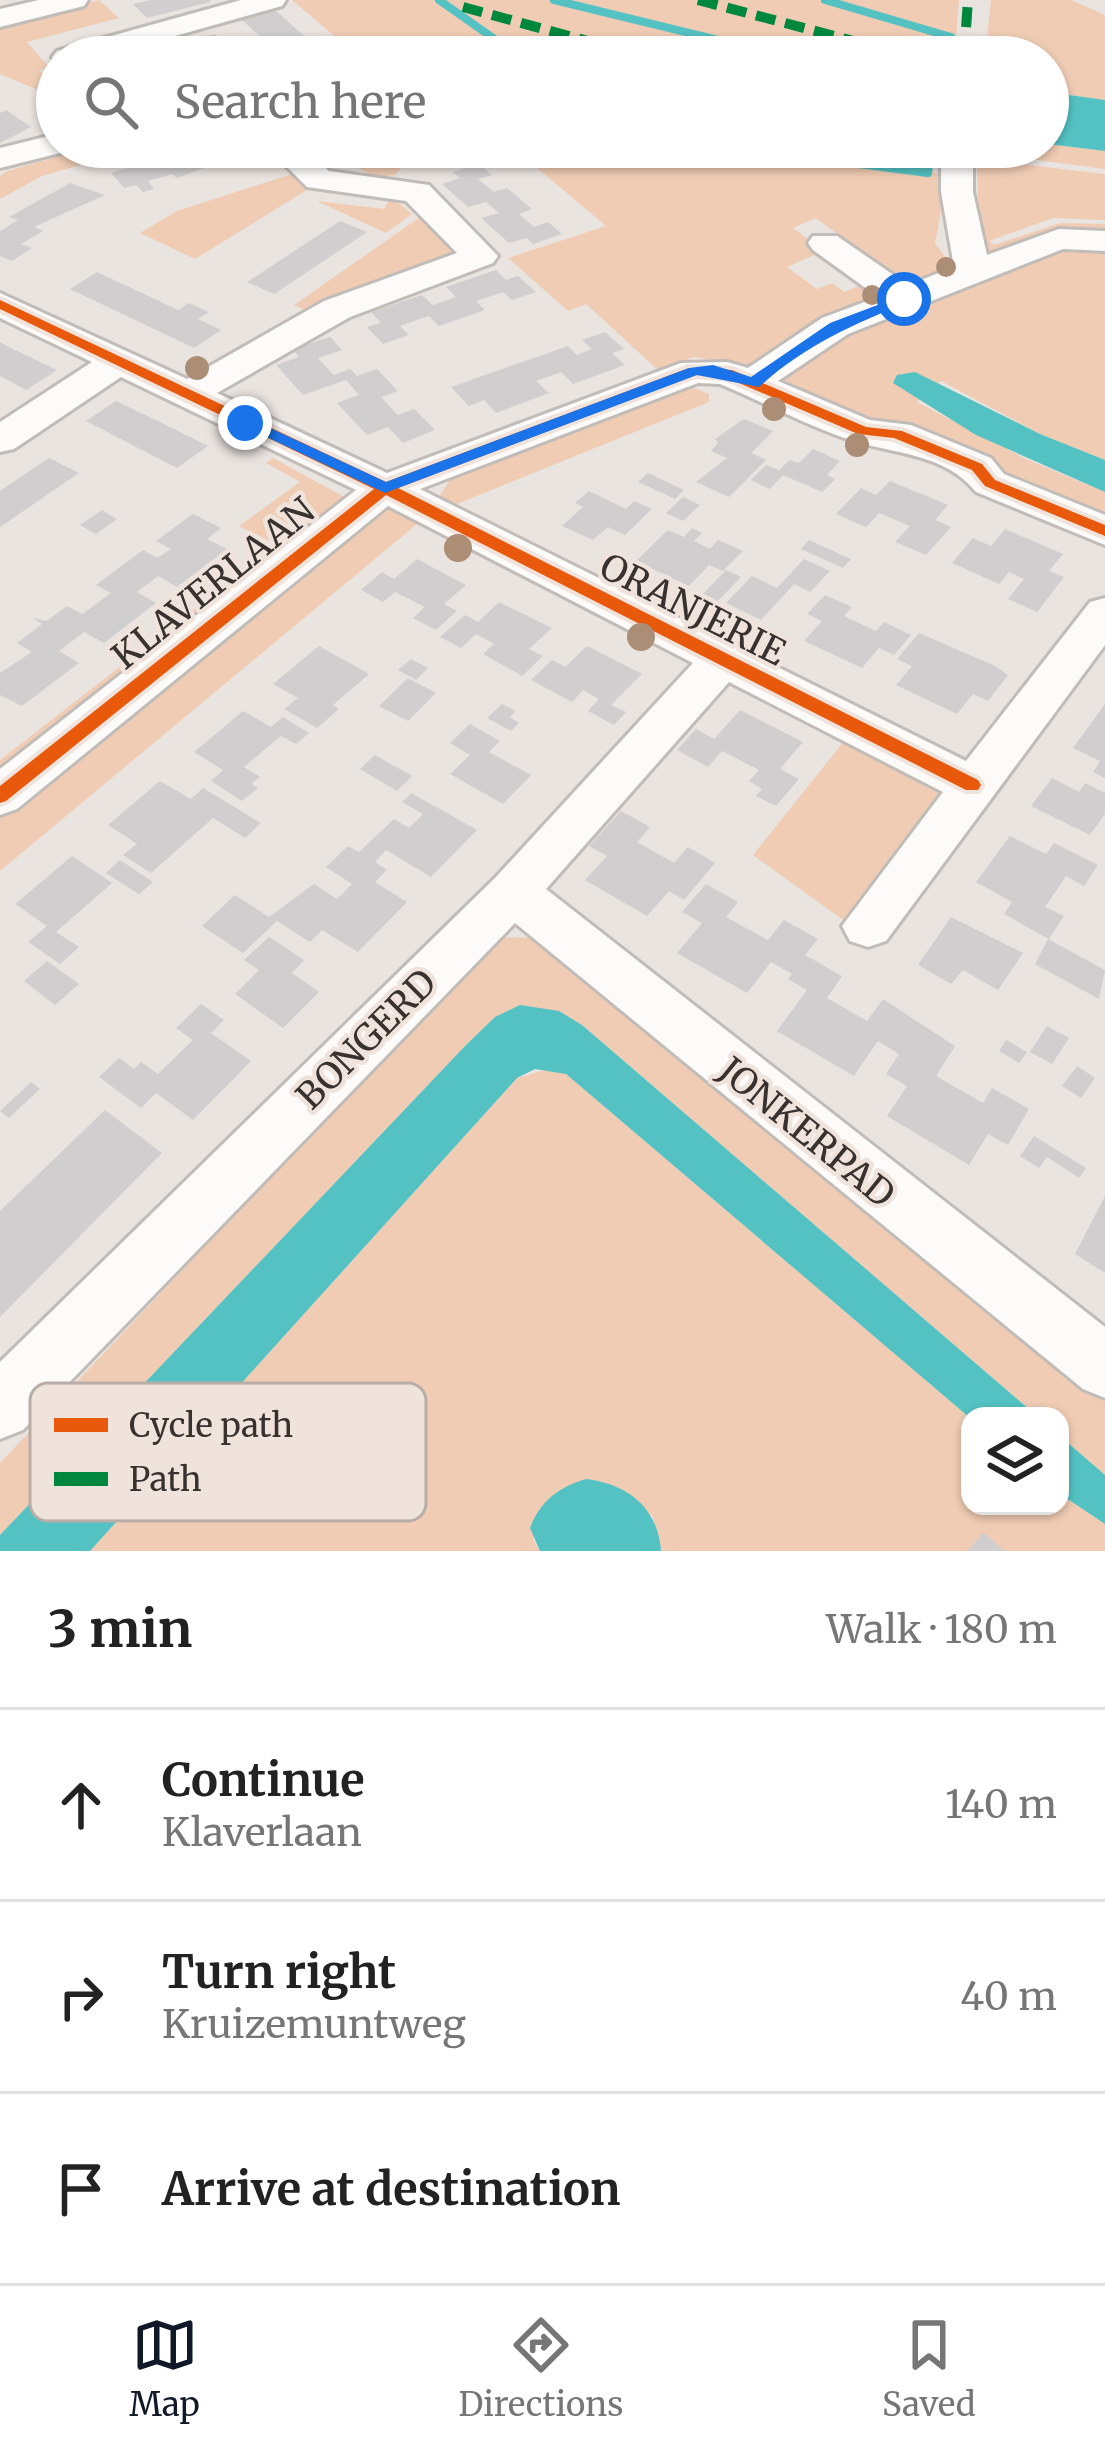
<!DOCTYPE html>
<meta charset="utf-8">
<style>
:root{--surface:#fff;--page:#f2f2f2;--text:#222;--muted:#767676;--line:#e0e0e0;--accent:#111827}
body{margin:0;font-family:Merriweather,serif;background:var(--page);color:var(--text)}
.controls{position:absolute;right:36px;bottom:36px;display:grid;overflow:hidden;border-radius:24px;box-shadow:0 3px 9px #0004}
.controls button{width:108px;height:108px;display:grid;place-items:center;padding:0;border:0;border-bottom:3px solid var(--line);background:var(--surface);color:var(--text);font:60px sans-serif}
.stop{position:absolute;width:36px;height:36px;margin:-27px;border:9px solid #1a73e8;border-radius:50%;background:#fff}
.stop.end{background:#1a73e8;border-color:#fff;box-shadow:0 3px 12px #0008}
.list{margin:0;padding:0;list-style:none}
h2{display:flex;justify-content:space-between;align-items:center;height:156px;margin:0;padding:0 48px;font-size:51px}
h2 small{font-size:39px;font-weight:400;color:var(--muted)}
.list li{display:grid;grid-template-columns:78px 1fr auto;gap:36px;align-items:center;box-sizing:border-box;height:192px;padding:0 48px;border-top:3px solid var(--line)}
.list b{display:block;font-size:45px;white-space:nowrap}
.list p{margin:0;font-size:39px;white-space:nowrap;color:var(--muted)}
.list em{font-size:39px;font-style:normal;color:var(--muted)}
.icon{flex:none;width:66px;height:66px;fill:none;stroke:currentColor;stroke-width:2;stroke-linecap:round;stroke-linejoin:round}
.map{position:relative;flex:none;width:1105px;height:1551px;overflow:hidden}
.search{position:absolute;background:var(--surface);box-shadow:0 3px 9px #0004;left:36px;right:36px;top:36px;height:132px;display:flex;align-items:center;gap:30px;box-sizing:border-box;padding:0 42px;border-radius:66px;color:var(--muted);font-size:45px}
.sheet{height:732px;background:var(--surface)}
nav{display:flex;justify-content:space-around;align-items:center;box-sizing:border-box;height:168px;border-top:3px solid var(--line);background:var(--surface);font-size:33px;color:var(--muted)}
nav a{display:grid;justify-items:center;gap:6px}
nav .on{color:var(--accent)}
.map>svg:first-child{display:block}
.green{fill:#f0ccb4}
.water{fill:#54c2c3}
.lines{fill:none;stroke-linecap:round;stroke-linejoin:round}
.stream{stroke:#54c2c3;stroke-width:8}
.building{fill:#d0cece}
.minor-casing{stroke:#c1bcb8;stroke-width:6}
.minor{fill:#fcfbfa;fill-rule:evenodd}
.quiet{stroke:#00873e;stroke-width:10;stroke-dasharray:20 10;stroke-linecap:butt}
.cycleway-casing{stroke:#efe3db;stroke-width:8}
.cycleway{fill:#e8590c;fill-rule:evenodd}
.tree{fill:#ac8d76}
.route{fill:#1a73e8}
.labels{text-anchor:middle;stroke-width:9;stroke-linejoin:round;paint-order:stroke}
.street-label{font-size:36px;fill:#37322f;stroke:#efe3db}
.key{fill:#efe3db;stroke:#b8aea7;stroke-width:3}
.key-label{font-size:33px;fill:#37322f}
</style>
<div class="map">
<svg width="1105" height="1551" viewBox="0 0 1105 1551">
<rect width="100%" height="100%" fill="#eae4e0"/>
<path class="green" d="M99,0L119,18L27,42L49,67L39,70L57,90V98L0,74V25Z
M292,0H959L956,38L951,37L944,57H359Z
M991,0H1071L1105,15V100L1048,92V57H985Z
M1048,144L1105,151V169L977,152V147Z
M92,147H144L42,176L0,199V176L7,171Z
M409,147H451L403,166L395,175L373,177L352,164Z
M512,147H931L928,172L948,175L935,243L955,270L908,290L836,244L845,240L816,218L793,228L837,261L828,265L814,255L787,267L817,289L832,283L844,292L866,283L884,295L752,368L694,357L658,370L586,304L568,311L508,258L606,226Z
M985,160L1105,174V220L1053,218L989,241L994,245L1060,223L1105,224V235L979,263L977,161Z
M292,174L307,190L195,259L140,233L177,211Z
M391,197L412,214L386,233L317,201L384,209Z
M423,215L462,255L314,315L294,305Z
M1105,248V460L1040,434L941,381L917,402L1026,459L1105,492V518L791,390L782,374C868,318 1003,250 1105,248Z
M691,387L709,394V402L447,508L437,500L452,477Z
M273,458L348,499L0,775V760L292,533L273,543L239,526L300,482L266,463Z
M381,504L417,524L0,871V817Z
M844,741L944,795L846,922L753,855Z
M497,937L535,938L1105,1398V1475L1060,1436V1416H1037L582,1025L559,1011L495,1017L466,1045L0,1535V1463Z
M552,1068L566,1074L970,1418V1506H1060V1494L1105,1524V1551H661L652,1515L533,1539L540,1551H90L517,1078Z"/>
<path class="water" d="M1048,92L1105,100V151L1048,144Z
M915,372L1040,434L1105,460V492L976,435L893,383L897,375Z
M520,1005L559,1011L582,1025L1037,1416L970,1418L566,1074L535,1069L517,1078L90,1551H0V1535L466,1045L495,1017Z
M1060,1436L1105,1475V1524L1060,1494Z
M586,1479C627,1484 658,1507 661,1551H540L530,1528C540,1501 559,1487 586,1479Z"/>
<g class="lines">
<path class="stream" d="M439,0L520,57
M554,0L788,57
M825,0L951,37L944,57
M728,147L928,173L931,147"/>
</g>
<path class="building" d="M151,0H210V2L147,18L133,4Z
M275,10L303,35L328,57H283L274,48H254L269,44L241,19Z
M215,34L229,47L205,53L191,40Z
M6,110L31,127L0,143V113Z
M202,147H238L244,153L177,178L172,174L148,181L154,189L143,192L136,185L124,188L111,173Z
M479,164L492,175L478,179L494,192L507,188L532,209L519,214L527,221L534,227L548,222L562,234L533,244L527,238L509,243L481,218L499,213L486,202L468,207L442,184L460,178L453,172Z
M70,183L105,195L34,227L43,231L21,244L32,248L12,261L0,256V231L18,220L9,217Z
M340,221L367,232L274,294L247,282Z
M496,270L506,280L518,276L536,292L512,300L503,292L476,301L485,310L439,326L429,316L414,321L400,326L409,335L383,344L367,327L381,323L371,312L422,295L433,305L456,297L446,287Z
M97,272L178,310L189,303L209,312L198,319L221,330L194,348L70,289Z
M605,332L624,349L612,353L625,365L573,384L561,372L536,381L549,393L496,413L484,400L469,406L451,387L568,346L577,355L592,349L582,340Z
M330,337L342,350L318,358L334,375L350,369L357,376L377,369L398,391L381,397L398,415L414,409L435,430L403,443L388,427L367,435L337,403L359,395L346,380L303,395L276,365L299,357L292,349Z
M0,342L13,349L57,370L26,390L0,376Z
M116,401L160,422L208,446L177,468L86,421Z
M744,419L773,431L751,453L766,460L729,497L696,482L727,458L711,451L718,443L715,439Z
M813,449L840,461L827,475L835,479L822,492L783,475L770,489L751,480L766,465L779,470L790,460L799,463Z
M49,458L79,473L0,527V491Z
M648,473L684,490L675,499L638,482Z
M890,481L948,505L935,520L951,527L926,555L895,542L910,526L879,513L866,527L836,514L861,488L876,495Z
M589,491L626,509L634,501L652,509L625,535L608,527L593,540L562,526L583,507L575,503Z
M683,497L700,505L683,521L666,513Z
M102,510L117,519L96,534L80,525Z
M193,514L221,528L207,539L227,549L177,587L158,576L137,592L156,603L104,643L84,632L59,651L79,663L22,706L0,695V673L32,652L17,643L42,624L33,618L47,621L67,606L82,614L111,593L96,585L143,550L157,558L171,549L156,541Z
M692,528L702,533L694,541L710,549L718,540L743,551L723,571L709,565L689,586L636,561L668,530L684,537Z
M1005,529L1063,554L1049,571L1064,577L1037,612L1008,599L1024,579L1009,572L999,584L952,563L973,538L991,546Z
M809,540L851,559L843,568L801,549Z
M417,559L466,585L444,604L457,611L436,630L413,618L425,607L395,592L383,602L361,590L382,572L394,579Z
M804,559L830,571L810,592L794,584L761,620L726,603L752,576L777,588Z
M726,570L741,577L718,601L703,594Z
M825,595L852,607L844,616L876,631L884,622L911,635L894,655L879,648L862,668L804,641L822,621L807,614Z
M499,602L552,628L529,649L543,656L522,676L483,654L494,644L476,634L461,648L440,637L465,615L478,622Z
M919,633L995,666L1008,675L988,701L973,694L957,714L896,685L912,666L897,659Z
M319,646L369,674L333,705L339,709L317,728L284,709L298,698L273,684Z
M587,646L642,674L611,705L626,712L614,725L588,711L599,699L583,690L572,702L531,680L552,660L565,667Z
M411,659L428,668L416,680L398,670Z
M408,678L436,693L408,721L379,706Z
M502,704L516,711L510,717L519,723L511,731L487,718Z
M1105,704V778L1093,772L1100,761L1073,748Z
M740,710L803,742L780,769L799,779L776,806L756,796L762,789L749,781L759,770L722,751L708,767L677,750L696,729L714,739Z
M243,711L271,727L283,717L309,733L296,744L281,736L244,767L260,777L251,784L258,788L242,801L211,781L223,770L194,752Z
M470,724L500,741L489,752L531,775L503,804L450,774L470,755L450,743Z
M375,755L412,776L397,791L360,769Z
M1052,778L1079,792L1085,783L1105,793V814L1090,835L1031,806Z
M160,781L191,799L203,788L261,823L245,838L213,818L151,873L123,855L137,844L108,825Z
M411,793L477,830L431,877L386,850L375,862L387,870L375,882L407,902L358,952L322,930L310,942L277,921L243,953L202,926L235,895L269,917L314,884L337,899L352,884L326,867L348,846L359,852L394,819L409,828L423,814L402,802Z
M621,811L650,827L637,842L674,863L688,847L715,863L684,900L669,891L647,916L585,880L607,856L589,846Z
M1010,836L1046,854L1054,843L1098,865L1084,886L1066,876L1045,907L1064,916L1049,939L1004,914L1012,902L976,882Z
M72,856L112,883L56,932L79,947L60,964L28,942L47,926L15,904Z
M120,860L153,882L139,894L106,873Z
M706,884L738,902L726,917L768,940L784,920L818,939L805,955L842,976L827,998L867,1021L883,999L955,1046L936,1076L983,1103L992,1088L1029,1109L1008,1145L988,1134L969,1165L887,1116L907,1086L886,1074L899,1054L878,1041L854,1076L777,1031L807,990L788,979L792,974L771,962L747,993L677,953L702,923L682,912Z
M951,917L1023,953L998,990L963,970L951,984L918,965Z
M269,937L304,960L292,973L319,992L283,1028L235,994L259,970L244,960Z
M1048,939L1105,970L1099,999L1035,964Z
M47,961L79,984L55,1005L24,981Z
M201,1004L224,1020L211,1033L251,1061L193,1120L156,1093L141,1108L99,1077L119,1058L134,1069L141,1062L158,1074L193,1040L176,1028Z
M1047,1026L1069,1038L1052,1064L1030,1052Z
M1006,1040L1027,1052L1019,1063L999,1051Z
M1077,1066L1095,1078L1081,1098L1062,1086Z
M31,1082L40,1089L9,1118L0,1111Z
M105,1110L162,1153L0,1317V1211Z
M1034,1136L1086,1168L1079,1178L1047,1157L1039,1168L1020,1156Z
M1105,1196V1273L1075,1254Z
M983,1532L1004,1551H968Z"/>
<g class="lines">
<defs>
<path id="minor" d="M39,0H88L84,6L0,27V9Z
M241,0H286L282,6L100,57H57V63L52,57L57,51Z
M57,134V147H71L68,151L0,168V148Z
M267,147H302L329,171L429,185L498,256L493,263L350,317L217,393L387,473L681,363L727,362L748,368L822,318L878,297L813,250L808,243L813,236H837L908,285L954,267L941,192V147H973V192L987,255L1059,229L1105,231V251L1063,249L848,334L778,381L870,420L911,425L991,458L1004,474L1105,515V545L976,492C945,453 893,454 850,440C806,425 763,402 720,384L698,383L420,489L966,761L1090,602L1105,598V645L886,941L868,947L850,941L842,926L943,792L729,682L546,889L1105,1327V1398L1083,1389L515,923L23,1430L0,1439V1362L495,878L693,663L388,506L17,809L0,815V769L356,490L121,377L14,449L0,452V422L92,362L0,318V293L187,379L324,301L457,253L406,201L307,187Z"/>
</defs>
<use href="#minor" class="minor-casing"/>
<use href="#minor" class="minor"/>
<path class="quiet" d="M698,0L914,57
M463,7L646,57
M964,57L968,0"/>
<defs>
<path id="cycleway" d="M0,300L386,482L689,368L732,370L866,427L902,431L982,464L995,480L1105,525V536L985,486L972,470L894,438L858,434L725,377L695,375L398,488L978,780L981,785L978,790H966L386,495L6,801L0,803V786L374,489L0,309Z"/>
</defs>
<use href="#cycleway" class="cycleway-casing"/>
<use href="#cycleway" class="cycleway"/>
</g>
<g class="tree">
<circle cx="946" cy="267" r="10"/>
<circle cx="872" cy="295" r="10"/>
<circle cx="197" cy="368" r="12"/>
<circle cx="774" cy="409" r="12"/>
<circle cx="857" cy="445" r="12"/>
<circle cx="458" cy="548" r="14"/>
<circle cx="641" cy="637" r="14"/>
</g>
<path class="route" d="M904,295L909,302C853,324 804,346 759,387L697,375L385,493L237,423L251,419L386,482L689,368L713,365L751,377L830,323Z"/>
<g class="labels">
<g class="street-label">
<text transform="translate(213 583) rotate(-39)" y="13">KLAVERLAAN</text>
<text transform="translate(693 609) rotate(27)" y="13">ORANJERIE</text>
<text transform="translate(366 1039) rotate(-45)" y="13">BONGERD</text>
<text transform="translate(807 1132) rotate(39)" y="13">JONKERPAD</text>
</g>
</g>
<rect x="30" y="1383" width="396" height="138" rx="18" class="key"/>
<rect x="54" y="1418" width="54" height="14" fill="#e8590c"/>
<rect x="54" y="1472" width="54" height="14" fill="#00873e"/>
<g class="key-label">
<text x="129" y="1437">Cycle path</text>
<text x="129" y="1491">Path</text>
</g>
</svg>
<div class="controls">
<button><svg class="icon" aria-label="layers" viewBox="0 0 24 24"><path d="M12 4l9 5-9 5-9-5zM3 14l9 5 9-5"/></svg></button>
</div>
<div class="stop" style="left:904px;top:299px"></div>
<div class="stop end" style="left:245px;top:423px"></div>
<div class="search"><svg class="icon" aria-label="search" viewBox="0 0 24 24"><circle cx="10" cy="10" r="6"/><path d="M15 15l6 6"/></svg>Search here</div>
</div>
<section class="sheet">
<h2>3 min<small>Walk · 180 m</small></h2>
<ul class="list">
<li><svg class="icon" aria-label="ahead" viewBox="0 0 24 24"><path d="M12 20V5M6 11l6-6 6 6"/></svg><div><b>Continue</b><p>Klaverlaan</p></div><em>140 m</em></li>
<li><svg class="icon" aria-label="right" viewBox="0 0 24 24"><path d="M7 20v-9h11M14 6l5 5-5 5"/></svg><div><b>Turn right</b><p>Kruizemuntweg</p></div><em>40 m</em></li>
<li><svg class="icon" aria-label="arrive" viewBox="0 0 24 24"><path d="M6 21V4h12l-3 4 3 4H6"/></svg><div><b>Arrive at destination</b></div></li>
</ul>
</section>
<nav>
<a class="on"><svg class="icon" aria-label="map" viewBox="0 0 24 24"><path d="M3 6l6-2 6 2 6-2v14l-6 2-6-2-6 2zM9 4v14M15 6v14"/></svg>Map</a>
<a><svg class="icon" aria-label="directions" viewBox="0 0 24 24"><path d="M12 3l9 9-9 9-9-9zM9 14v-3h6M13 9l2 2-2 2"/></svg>Directions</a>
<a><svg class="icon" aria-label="saved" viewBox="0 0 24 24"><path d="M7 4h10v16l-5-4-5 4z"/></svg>Saved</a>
</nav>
